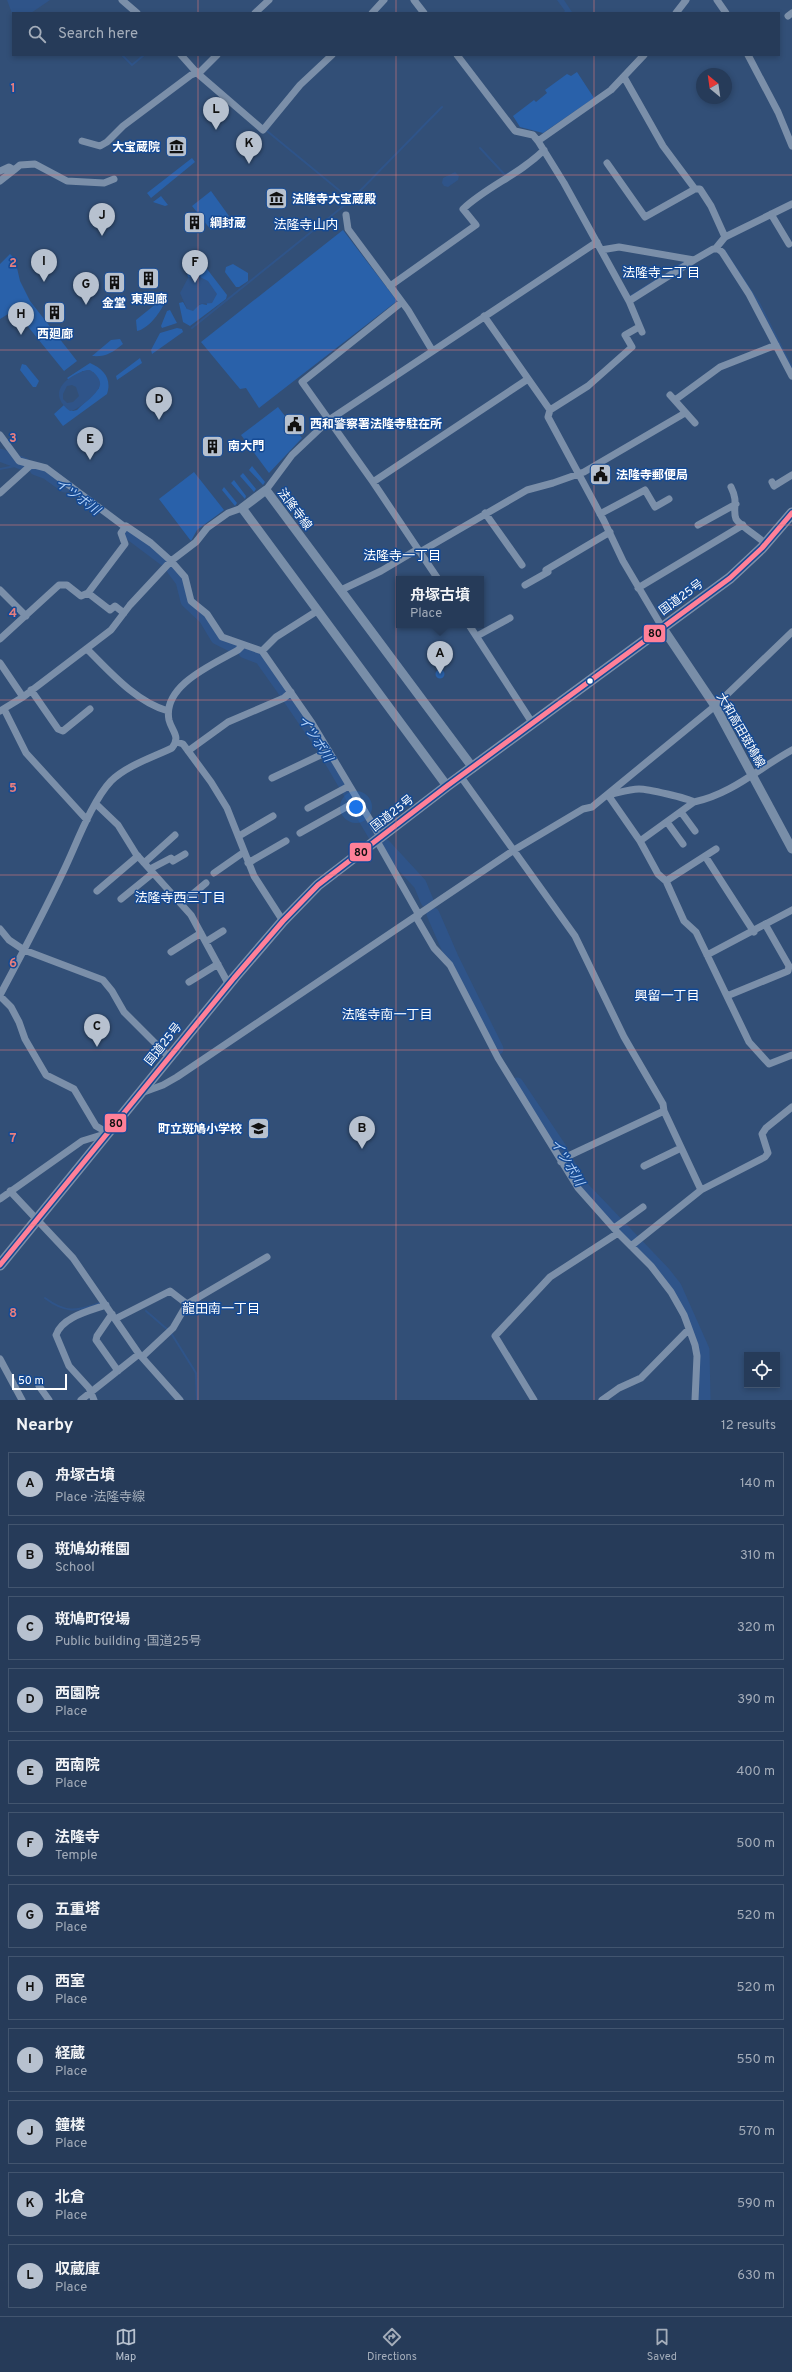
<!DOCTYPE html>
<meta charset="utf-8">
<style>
:root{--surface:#263b59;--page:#324662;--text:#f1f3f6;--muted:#a4adba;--line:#42556f;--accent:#b7c1cf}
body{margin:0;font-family:Overpass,"Noto Sans JP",sans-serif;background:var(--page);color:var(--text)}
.controls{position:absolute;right:12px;bottom:12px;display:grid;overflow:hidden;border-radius:0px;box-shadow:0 2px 6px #0003}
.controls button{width:36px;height:36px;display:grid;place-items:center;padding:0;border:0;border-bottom:1px solid var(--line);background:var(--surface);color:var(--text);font:20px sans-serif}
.compass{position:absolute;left:696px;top:68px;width:36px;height:36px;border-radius:50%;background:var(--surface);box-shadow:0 2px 6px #0003;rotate:331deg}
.scale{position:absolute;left:12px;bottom:10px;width:55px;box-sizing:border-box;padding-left:4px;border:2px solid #fff;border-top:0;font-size:11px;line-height:14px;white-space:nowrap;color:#fff;-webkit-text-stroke:3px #154a94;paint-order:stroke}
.you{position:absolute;left:356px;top:807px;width:14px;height:14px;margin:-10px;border:3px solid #fff;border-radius:50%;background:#1a73e8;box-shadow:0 0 0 6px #1a73e833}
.badge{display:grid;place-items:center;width:26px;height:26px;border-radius:50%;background:var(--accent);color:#111;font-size:13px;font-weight:700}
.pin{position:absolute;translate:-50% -33px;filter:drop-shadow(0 1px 2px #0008)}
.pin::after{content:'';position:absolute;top:21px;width:14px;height:12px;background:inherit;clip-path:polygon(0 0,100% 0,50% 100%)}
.popup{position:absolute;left:396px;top:576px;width:88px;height:52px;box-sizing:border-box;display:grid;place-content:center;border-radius:0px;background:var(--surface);filter:drop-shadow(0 1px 3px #0005);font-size:13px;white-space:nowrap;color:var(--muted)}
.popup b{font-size:15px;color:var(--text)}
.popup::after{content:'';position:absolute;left:50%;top:100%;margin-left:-8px;border:8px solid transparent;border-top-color:var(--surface)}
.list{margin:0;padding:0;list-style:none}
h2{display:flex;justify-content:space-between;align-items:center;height:52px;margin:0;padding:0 16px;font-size:17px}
h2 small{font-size:13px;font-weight:400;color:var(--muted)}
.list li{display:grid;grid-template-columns:26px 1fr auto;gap:12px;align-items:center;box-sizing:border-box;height:64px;margin:0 8px 8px;padding:0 8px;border:1px solid var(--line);border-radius:0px}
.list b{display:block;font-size:15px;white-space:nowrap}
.list p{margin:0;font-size:13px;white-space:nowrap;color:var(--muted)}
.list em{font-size:13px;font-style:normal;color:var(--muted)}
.icon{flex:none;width:22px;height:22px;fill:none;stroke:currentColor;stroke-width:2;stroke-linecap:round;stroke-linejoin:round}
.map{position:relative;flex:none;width:792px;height:1400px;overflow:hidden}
.search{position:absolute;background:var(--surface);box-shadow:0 2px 6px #0003;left:12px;right:12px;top:12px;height:44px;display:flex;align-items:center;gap:10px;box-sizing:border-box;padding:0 14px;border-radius:0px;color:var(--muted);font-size:15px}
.sheet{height:916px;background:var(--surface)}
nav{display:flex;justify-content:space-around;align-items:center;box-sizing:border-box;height:56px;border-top:1px solid var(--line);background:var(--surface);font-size:11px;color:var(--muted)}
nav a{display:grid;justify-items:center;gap:2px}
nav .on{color:var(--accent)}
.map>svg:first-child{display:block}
.green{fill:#2961aa}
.water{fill:#2f5489;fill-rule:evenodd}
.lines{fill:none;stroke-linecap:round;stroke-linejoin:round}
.stream{stroke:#2f5489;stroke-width:2}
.river{stroke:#2f5489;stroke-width:13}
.minor{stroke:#7b8fa9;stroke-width:7}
.major{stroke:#798ea8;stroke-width:9}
.highway{stroke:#7c8fa9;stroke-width:11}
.bus-1-casing{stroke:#154a94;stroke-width:8}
.bus-1{stroke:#ff8098;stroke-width:5}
.grid{fill:none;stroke:#e67e7e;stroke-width:1;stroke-opacity:0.55}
.bus-dot{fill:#fff;stroke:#154a94;stroke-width:1.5}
.labels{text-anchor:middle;stroke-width:3;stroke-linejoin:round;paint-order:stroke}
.poi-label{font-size:12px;font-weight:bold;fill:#fff;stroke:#154a94;text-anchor:start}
.street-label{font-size:12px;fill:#fff;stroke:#154a94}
.neighbourhood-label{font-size:13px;fill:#fff;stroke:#154a94}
.water-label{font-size:13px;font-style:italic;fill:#b1d0f8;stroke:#154a94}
.grid-label{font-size:13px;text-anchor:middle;font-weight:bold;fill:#e67e7e;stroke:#154a94;stroke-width:3;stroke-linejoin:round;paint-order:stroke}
.line-badge{stroke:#154a94;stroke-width:1.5}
.pale-badge-label{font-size:11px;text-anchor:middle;font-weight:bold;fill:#111}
</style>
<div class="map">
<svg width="792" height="1400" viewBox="0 0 792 1400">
<rect width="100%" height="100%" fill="#324f77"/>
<path class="green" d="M577,72L594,98L543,133L520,127L513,116L534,100L536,102L547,93L545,90L567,74L571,76Z
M192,158L195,162L151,198L147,193Z
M211,191L229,216L211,230L192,206Z
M161,196L168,205L165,206L153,202Z
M343,230L397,301L259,408L246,388L240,389L201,342Z
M10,254L15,259L20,281L30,301L77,361L64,371L16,312L13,311L0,319V264Z
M233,264L248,273V281L239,287H236L225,272L226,267Z
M193,269H207L227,295L226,299L190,326L183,322L179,303L183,302L187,309L202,304L207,305L200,276L196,275L189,278L187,275Z
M162,299L164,304C159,314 148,329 137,331L136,320Z
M170,310L177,323L162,328L161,326L167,311Z
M177,328L182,329L183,332L152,354L151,350L160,333Z
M120,339L123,344C112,353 106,357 92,356L111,340Z
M140,358L142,363L117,380L116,376Z
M90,363C104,369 112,379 107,394L63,426L54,414L64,405L73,411L77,410L99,388V380L93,372L83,371L69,380L67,378Z
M22,364L26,365L39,381L36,387H33L20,370Z
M278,407L302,438L269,473L241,435Z
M252,466L265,482L263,485L249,470Z
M194,472L224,510L197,530L191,541L159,499Z
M243,473L256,489L254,492L240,476Z
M234,480L246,496L245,499L231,483Z
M224,487L237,503L235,506L222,490Z
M435.5 674a4.5 4.5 0 1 1 9 0a4.5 4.5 0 1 1-9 0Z"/>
<path class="water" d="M7,0H50L31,13H13V16Z
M557,0H564L572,12L563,13L565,11Z
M455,172L459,176L458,180L448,187L444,186L442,183L443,178Z
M196,275L208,281L217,294L212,303L200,304L193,311L187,309L180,293L188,278Z
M87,370H90C95,373 101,379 100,385C99,393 77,411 70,411C46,393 66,376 87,370ZM72,385L76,387L79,396L73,402L67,403L63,399V394L67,386Z"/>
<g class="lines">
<path class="stream" d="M122,55L132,65L144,55
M267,131L351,200L442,107
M480,148L505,175L512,171
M724,250L759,303L792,368
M631,296L685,261
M192,328L351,200
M0,469L20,465
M45,1298C65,1313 76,1312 100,1303
M146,1311L168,1330
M171,1333L196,1373L197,1400"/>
<path class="river" d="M0,455L24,464
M36,469L47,473L65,486
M128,532L164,559
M173,569L182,581L187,601L205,618L217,638L233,646
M245,652L261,658L283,689L324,749L375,836
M384,845L420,884L427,901
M433,914L453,960L497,1049
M517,1084L560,1148L580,1185L664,1273L675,1287L703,1350L704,1400"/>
<path class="minor" d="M122,0L137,13
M414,0L424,13
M717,0L726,13
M255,13L269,0
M372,13L384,0
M676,13L686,0
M788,16L792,13
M181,55L197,73L263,130L300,85L332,55
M457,55L515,131L533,135L538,141L564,183L601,250L619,247L694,260L713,249H718L722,252L749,294L792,376
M748,55L778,112L792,146
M624,77L663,146L695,189
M82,141L100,146L107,142L123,126L191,75L201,71L217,55
M538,141L611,90L644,55
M607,163L645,217L695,189H700L711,206L725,237
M0,171L9,167L14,170L20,165L35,164L67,181L104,183L114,179
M0,181L14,170
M771,214L789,244
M346,215L348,229L408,310L432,350
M716,248L725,237L792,204
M601,250L629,301L642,332
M390,286L476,225L463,209C489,185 519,175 544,150
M629,301L694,260
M402,302L302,382L373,482L438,579
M484,316L550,410
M639,327L625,335L632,347L588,386L550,410L548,417L604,521L623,561L662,627
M670,395L695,423
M675,400L720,367L776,345
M0,435L19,461L46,468L125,527
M373,482L528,379
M772,482L774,486L792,475
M731,487C739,503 732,508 736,519C739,525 760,538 766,544
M266,490L292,455L329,420L597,242
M0,493L31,465
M485,513L522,565
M600,514L645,490L655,507L669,499
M698,525L736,504
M420,552L527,490L553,483L584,472L685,413
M525,585L548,572L546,570L610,532
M638,588L743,525
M0,590L26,616
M341,590L381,571L418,549
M88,593L110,610L115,606L124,613
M469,625L533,724
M477,636L510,618
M0,639L59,585H67L81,596L88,593L125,544L121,533L126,526L151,543L171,561L185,577L191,601L207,614L222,637L262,651L312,723L379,835
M87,649C110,672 136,702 168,711
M262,651L276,637L317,611
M0,663L23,697
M31,690L58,729L63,731L90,709
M4,709L26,753L87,820
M0,711L23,697L111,630L130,605L171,561L196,542L207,528L228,513L242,508
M177,742L183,744L211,782L227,808L254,876L283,921
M792,750C759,768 732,794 694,802C687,798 648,789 639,789C629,789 618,793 608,795L640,841L658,874L666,881L684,921L696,932L749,1042L769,1064L792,1055
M188,751L228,722L284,698L291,692
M461,777L575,936L624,1037L663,1104L664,1111L701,1190
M272,778L329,751
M96,804L118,825L136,854L191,915L229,985
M308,808L349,786
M681,812L695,831
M667,822L683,844
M300,833L357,801
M239,836L273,816
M377,841L419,915
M640,841L694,802
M705,856L754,932
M144,863L175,835
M248,863L286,841
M150,869L171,858L173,861L185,854
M214,873L244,852
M666,881L716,849
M97,891L138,856
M121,899L153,873
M182,903L206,883
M416,917L434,948L450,965L498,1058L578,1188L618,1233L651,1266L671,1292L684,1315L695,1345L697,1356L695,1400
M0,929L9,940L24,950L103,980L112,991L124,1012L169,1057
M207,941L223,931
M171,952L201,933
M707,955L792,910
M189,982L218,964
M0,995C22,954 44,912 64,870C76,845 92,801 111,781C126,766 153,757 172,748C181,736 172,732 169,720C162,685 214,664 238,650L242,646
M0,996L11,1007L19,1022L25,1039L46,1075L74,1089L96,1126L108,1133
M727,996L788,971L789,966L765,924
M141,1093L163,1085L177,1077L514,850L583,809L592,807L715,706L792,632
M561,1162L564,1158L664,1111
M644,1166L681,1148
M10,1191L73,1258L139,1354L180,1400
M0,1199L82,1141L108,1133
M614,1228L643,1207
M631,1246L701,1190L765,1157L768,1153L762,1134L766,1128L792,1107
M112,1314L97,1336L96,1340L118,1371
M115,1319L170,1291L187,1304L267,1257
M142,1357L173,1328L187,1304
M0,1359L22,1400
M39,1386L49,1400
M81,1400L139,1354
M94,1400L89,1388L69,1366L56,1335C62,1317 89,1311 106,1305
M534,1400L495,1336L550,1277L618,1233
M602,1400L619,1388L641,1378L689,1329"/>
<path class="major" d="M662,627L715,706L792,849
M447,786L242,508L266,490L473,768"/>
<path class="highway" d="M0,1265L234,978L283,921L318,885L447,786L730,578L762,548L792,513"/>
<defs>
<path id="bus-1" d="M0,1265L234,978L283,921L318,885L447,786L730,578L762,548L792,513"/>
</defs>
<use href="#bus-1" class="bus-1-casing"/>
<use href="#bus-1" class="bus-1"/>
</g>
<path class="grid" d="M198,0V13M396,0V13M594,0V13M198,55V1400M396,55V1400M594,55V1400M0,175H792M0,350H792M0,525H792M0,700H792M0,875H792M0,1050H792M0,1225H792"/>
<defs>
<symbol id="museum-square" viewBox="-11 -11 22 22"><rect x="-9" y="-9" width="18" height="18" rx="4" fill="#b7c1cf" stroke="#154a94"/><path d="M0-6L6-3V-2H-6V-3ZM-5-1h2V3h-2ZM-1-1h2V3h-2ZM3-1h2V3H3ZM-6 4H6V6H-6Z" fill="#111"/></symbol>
<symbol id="building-square" viewBox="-11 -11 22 22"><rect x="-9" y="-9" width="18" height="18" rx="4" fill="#b7c1cf" stroke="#154a94"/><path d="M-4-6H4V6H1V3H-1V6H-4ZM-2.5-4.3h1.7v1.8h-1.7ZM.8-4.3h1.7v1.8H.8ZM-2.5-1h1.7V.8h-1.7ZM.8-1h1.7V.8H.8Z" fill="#111"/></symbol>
<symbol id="civic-square" viewBox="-11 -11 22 22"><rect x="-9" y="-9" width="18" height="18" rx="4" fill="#b7c1cf" stroke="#154a94"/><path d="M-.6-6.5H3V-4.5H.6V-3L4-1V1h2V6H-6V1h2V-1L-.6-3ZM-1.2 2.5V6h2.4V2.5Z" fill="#111"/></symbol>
<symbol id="school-square" viewBox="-11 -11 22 22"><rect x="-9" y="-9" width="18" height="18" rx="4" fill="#b7c1cf" stroke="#154a94"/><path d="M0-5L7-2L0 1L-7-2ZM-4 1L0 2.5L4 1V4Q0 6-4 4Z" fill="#111"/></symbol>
</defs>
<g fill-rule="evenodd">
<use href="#museum-square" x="164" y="134" width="25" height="25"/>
<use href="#museum-square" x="264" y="186" width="25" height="25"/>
<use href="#building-square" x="182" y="210" width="25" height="25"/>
<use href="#building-square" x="136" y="266" width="25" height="25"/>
<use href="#building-square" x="102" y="270" width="25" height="25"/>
<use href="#building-square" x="42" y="300" width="25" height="25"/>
<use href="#civic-square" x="282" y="412" width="25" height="25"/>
<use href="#building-square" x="200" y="434" width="25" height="25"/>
<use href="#civic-square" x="588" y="462" width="25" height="25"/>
<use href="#school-square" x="246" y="1116" width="25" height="25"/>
</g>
<circle class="bus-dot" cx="590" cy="681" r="3.5"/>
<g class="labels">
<g class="poi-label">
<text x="160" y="151" text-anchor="end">大宝蔵院</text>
<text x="292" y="203">法隆寺大宝蔵殿</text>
<text x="210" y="227">綱封蔵</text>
<text x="149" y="303" text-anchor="middle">東廻廊</text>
<text x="114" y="307" text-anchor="middle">金堂</text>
<text x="55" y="338" text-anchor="middle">西廻廊</text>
<text x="310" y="428">西和警察署法隆寺駐在所</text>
<text x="228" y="450">南大門</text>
<text x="616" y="479">法隆寺郵便局</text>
<text x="242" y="1133" text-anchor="end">町立斑鳩小学校</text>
</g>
<g class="street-label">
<text transform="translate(295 509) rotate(53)" y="4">法隆寺線</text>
<text transform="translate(681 597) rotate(-36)" y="4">国道25号</text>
<text transform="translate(741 730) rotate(60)" y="4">大和高田斑鳩線</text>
<text transform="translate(392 813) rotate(-38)" y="4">国道25号</text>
<text transform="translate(163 1044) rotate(-51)" y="4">国道25号</text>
</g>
<g class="neighbourhood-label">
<text x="306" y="229">法隆寺山内</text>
<text x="661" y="277">法隆寺二丁目</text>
<text x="402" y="560">法隆寺一丁目</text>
<text x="180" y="902">法隆寺西三丁目</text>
<text x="667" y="1000">興留一丁目</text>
<text x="387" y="1019">法隆寺南一丁目</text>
<text x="221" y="1313">龍田南一丁目</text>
</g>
<g class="water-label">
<text transform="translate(78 496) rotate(36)" y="5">イツボ川</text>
<text transform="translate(316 738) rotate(57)" y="5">イツボ川</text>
<text transform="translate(568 1162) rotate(59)" y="5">イツボ川</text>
</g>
</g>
<g class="grid-label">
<text x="13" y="92">1</text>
<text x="13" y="267">2</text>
<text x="13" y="442">3</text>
<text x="13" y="617">4</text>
<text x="13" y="792">5</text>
<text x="13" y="967">6</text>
<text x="13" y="1142">7</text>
<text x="13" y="1317">8</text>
</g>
<g class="line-badge">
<rect x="643" y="624" width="23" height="19" rx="4" fill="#ff8098"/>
<rect x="349" y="842" width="23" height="20" rx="4" fill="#ff8098"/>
<rect x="104" y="1113" width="23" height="20" rx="4" fill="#ff8098"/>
</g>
<g class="pale-badge-label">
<text x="655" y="637">80</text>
<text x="361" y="856">80</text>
<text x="116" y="1127">80</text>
</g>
</svg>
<div class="controls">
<button><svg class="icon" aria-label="locate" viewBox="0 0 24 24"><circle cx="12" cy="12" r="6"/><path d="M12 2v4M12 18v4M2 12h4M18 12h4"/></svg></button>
</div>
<svg class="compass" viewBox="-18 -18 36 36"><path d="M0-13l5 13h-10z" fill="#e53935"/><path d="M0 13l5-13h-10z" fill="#a4adba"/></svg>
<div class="scale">50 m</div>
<div class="you"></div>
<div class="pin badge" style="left:440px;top:674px">A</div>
<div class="popup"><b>舟塚古墳</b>Place</div>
<div class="pin badge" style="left:362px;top:1149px">B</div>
<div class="pin badge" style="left:97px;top:1047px">C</div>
<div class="pin badge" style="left:159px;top:420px">D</div>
<div class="pin badge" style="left:90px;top:460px">E</div>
<div class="pin badge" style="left:195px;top:283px">F</div>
<div class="pin badge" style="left:86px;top:305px">G</div>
<div class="pin badge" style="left:21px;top:335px">H</div>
<div class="pin badge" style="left:44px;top:282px">I</div>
<div class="pin badge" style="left:102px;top:236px">J</div>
<div class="pin badge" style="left:249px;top:164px">K</div>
<div class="pin badge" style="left:216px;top:130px">L</div>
<div class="search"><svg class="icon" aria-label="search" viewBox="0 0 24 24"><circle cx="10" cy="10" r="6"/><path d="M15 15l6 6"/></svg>Search here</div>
</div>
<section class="sheet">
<h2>Nearby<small>12 results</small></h2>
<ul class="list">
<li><span class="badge">A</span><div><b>舟塚古墳</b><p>Place · 法隆寺線</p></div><em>140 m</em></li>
<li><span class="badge">B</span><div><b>斑鳩幼稚園</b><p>School</p></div><em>310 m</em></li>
<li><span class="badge">C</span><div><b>斑鳩町役場</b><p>Public building · 国道25号</p></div><em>320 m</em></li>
<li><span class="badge">D</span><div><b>西園院</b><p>Place</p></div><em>390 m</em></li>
<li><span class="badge">E</span><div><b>西南院</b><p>Place</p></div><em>400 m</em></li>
<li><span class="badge">F</span><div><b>法隆寺</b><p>Temple</p></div><em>500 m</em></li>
<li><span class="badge">G</span><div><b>五重塔</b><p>Place</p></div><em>520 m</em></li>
<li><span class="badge">H</span><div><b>西室</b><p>Place</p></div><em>520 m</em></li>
<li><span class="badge">I</span><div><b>経蔵</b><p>Place</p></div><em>550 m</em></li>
<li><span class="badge">J</span><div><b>鐘楼</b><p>Place</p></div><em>570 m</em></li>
<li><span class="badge">K</span><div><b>北倉</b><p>Place</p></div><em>590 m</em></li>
<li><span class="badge">L</span><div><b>収蔵庫</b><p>Place</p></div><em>630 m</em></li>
</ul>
</section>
<nav>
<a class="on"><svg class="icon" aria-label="map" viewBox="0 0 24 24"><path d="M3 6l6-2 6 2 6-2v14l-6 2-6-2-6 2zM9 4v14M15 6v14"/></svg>Map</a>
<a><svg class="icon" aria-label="directions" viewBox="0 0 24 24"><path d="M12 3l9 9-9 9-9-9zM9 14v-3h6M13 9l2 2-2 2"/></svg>Directions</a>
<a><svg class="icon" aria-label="saved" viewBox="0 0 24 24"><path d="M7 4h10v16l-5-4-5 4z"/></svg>Saved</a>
</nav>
